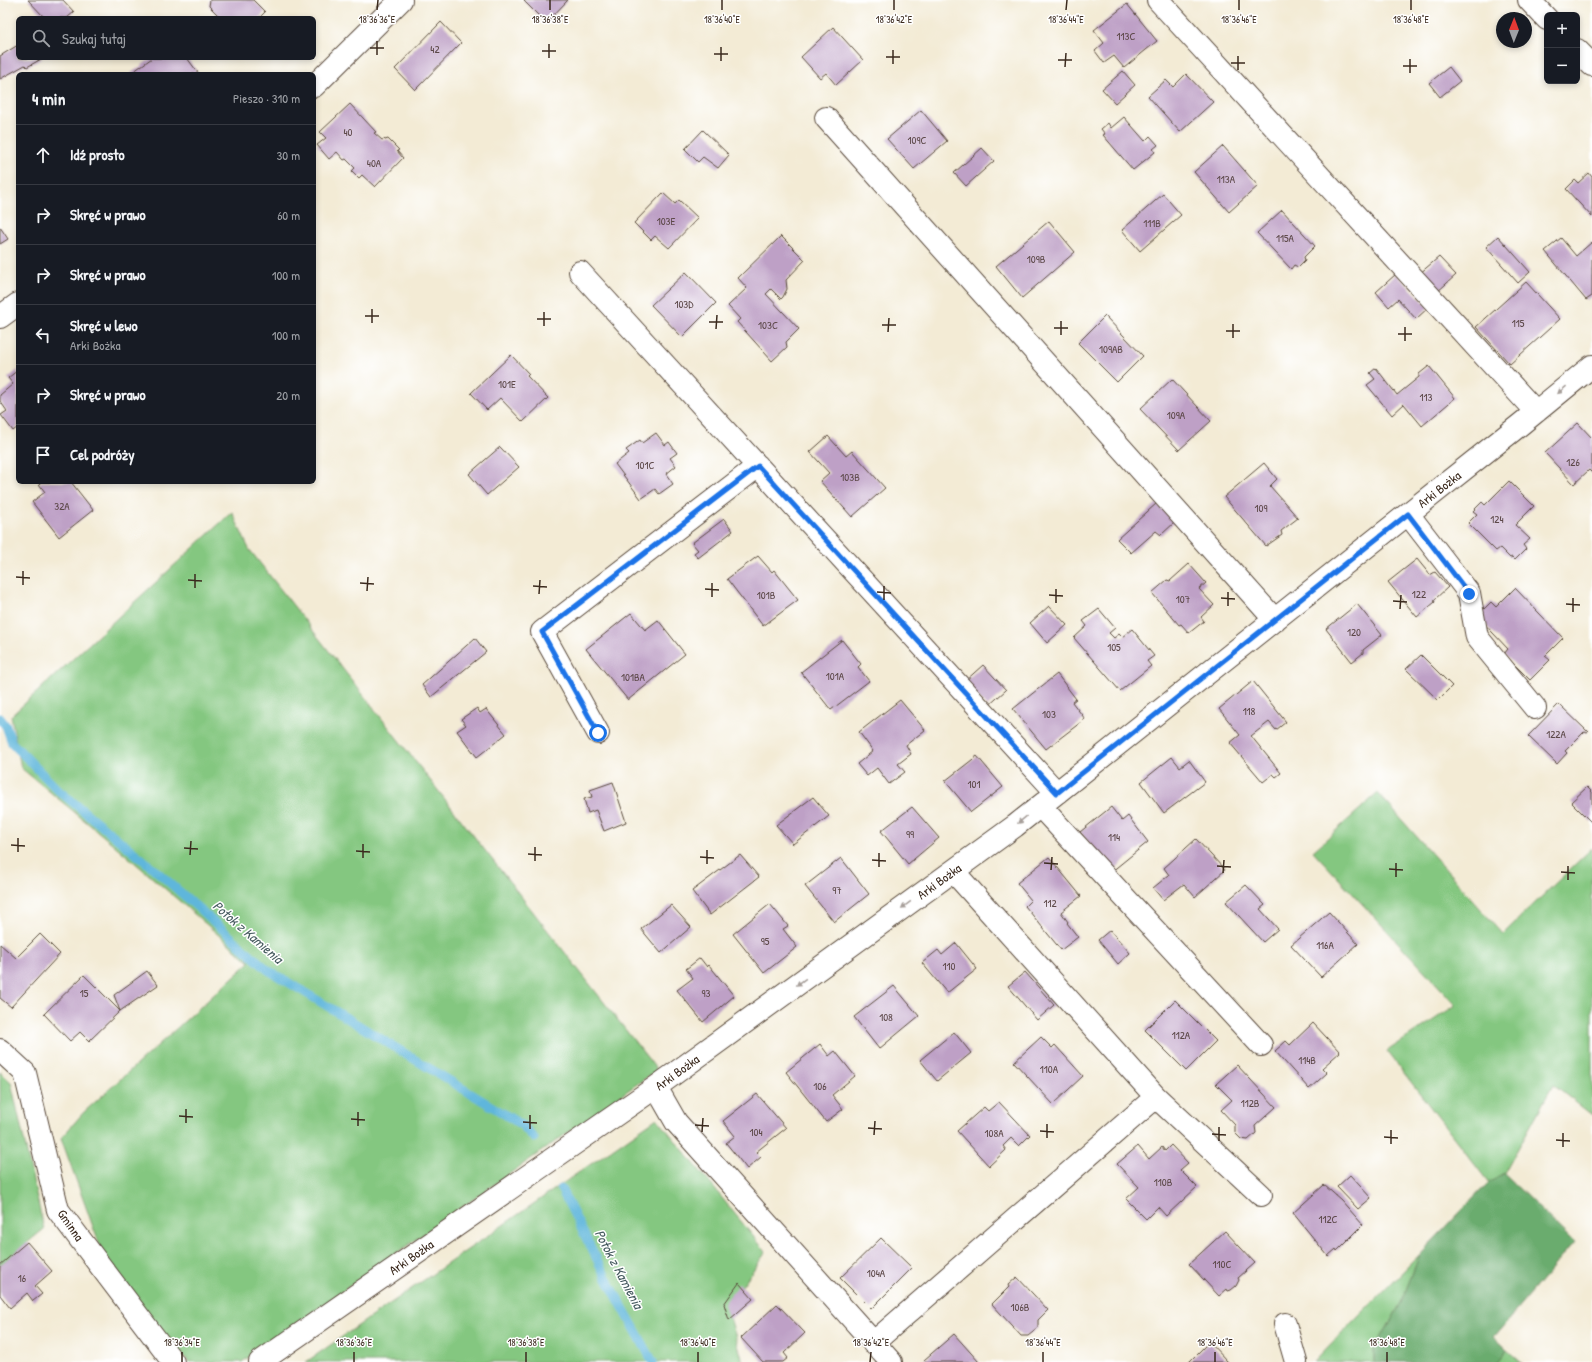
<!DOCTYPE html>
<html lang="pl">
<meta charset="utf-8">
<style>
:root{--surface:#171b24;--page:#20242c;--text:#f1f3f6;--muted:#9ea1a6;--line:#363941}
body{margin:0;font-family:"Patrick Hand",sans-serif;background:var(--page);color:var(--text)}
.controls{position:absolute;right:12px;top:12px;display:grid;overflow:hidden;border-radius:6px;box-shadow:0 2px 6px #0003}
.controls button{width:36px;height:36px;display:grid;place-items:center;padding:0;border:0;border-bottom:1px solid var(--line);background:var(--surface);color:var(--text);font:20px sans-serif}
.compass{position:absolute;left:1496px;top:12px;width:36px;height:36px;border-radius:50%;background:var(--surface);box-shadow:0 2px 6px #0003;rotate:1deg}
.stop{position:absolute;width:12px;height:12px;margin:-9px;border:3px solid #1a73e8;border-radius:50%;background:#fff}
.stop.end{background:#1a73e8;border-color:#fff;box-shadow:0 1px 4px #0008}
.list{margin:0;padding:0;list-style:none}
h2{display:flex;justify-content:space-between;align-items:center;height:52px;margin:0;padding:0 16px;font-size:17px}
h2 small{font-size:13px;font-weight:400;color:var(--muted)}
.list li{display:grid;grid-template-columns:26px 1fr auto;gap:12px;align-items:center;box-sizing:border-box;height:60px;padding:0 16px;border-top:1px solid var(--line)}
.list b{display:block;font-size:15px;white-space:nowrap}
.list p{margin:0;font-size:13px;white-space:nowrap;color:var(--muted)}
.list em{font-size:13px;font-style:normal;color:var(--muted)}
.icon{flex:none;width:22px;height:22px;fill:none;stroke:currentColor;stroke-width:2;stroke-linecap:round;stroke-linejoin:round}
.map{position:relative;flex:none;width:1592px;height:1362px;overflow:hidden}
.search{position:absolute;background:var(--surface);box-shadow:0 2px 6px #0003;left:16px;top:16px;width:300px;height:44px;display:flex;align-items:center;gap:10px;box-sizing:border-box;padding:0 14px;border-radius:6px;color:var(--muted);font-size:15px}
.panel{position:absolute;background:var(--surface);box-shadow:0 2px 6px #0003;left:16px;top:72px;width:300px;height:412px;border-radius:6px}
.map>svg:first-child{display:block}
.green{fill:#84c780;stroke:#60784f}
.forest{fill:#6bac6e;stroke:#536b46}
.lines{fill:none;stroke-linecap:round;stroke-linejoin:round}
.stream{stroke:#5eb6db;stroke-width:9}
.building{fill:#bea0c6}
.minor-casing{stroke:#574739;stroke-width:24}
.minor{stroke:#fff;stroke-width:22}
.oneway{fill:#a79f9a}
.route{stroke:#1a73e8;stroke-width:5}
.ticks{fill:none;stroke:#3b2a1e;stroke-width:1.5}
.labels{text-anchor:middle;stroke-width:3;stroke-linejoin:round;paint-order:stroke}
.number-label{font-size:11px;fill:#5c4848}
.street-label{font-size:13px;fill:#3b2a1e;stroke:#fff}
.water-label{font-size:14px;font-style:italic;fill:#475b60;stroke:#fff}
.ticks-label{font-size:10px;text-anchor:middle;fill:#3b2a1e;stroke:#fff;stroke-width:3;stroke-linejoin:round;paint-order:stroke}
</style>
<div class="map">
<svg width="1592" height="1362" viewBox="0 0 1592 1362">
<rect width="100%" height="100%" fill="#fff"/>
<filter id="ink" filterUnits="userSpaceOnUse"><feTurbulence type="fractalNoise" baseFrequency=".025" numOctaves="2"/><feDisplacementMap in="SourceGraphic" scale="8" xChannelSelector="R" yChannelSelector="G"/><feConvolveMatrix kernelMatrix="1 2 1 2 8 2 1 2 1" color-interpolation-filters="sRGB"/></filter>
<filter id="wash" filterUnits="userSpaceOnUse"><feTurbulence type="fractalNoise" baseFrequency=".012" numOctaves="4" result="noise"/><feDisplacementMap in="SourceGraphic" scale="16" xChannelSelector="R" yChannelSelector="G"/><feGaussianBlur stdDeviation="0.9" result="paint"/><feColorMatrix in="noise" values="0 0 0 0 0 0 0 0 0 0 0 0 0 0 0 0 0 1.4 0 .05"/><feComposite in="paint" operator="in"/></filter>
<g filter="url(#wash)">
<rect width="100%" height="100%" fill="#f3ebd5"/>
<path class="green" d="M232,512L249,549L657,1070L242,1362H189L110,1274L61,1138L83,1113L250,962L119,849L21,768L11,716Z
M1378,793L1503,934L1592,848V1115L1553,1085L1504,1174L1489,1183L1387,1051L1456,1005L1313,851Z
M0,1072L11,1082L44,1229L0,1265Z
M657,1118L766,1252L727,1307L743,1362H306Z
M1420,1254L1401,1303L1374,1351V1362H1314Z
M1507,1349L1522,1362H1497Z"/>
<path class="forest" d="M1504,1174L1574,1242L1494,1337L1507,1349L1497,1362H1374V1351L1401,1303L1420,1254L1488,1183Z"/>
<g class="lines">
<path class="stream" d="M0,718L6,726L12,743L58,790L153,868L268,970L501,1112L523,1126L534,1138
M561,1189L606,1277L653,1362"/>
</g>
<g id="blocks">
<path class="building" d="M28,0H63L74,12L67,18H45Z
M210,0H253L265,12L259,18H221L209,6Z
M525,0H568L546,23L524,1Z
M1127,4L1157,41L1124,68L1114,56L1104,63L1095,51L1104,43L1094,30Z
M441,22L461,43L415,90L395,69Z
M833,27L863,60L836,85L826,73L820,78L801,57Z
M18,45V58H43L27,67L25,65L0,79V56Z
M152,58H187L199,74H130Z
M1449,67L1460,81L1440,97L1429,83Z
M1123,71L1135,85L1115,103L1102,89Z
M1186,74L1213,102L1180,132L1148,96L1166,80L1173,87Z
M350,104L376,132L374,133L382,140L384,139L385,140L388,139L399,150L397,151L403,158L375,187L362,175L359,178L352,171L355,168L346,159L344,160L337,152L329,159L317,145L326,138L320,132Z
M921,110L947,141L914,169L887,139Z
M1124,117L1145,141L1150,136L1158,145L1153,149L1155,152L1133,170L1103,135L1105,134L1101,129L1108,123L1111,128Z
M703,130L729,155L718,168L703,157L698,162L685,149Z
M1223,146L1258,186L1229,212L1194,172Z
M982,148L994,161L966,186L954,173Z
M1589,173L1592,177V217L1566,189L1575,180L1578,183Z
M663,193L675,204L679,200L698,218L669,248L655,236L651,240L634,223Z
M1163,194L1181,215L1140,251L1122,230Z
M1282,210L1315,246L1304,257L1305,260L1298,267L1294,265L1291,269L1257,233Z
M1049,221L1075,252L1022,298L996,266Z
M0,227L8,239L0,244Z
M781,236L805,260L786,280L787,289L783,297L781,299L771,289L766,294L799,329L786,342L787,347L772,361L737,322L740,319L728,306L747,288L738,278Z
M1498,236L1530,272L1518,283L1486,247Z
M1561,238L1576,256L1592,242V296L1586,300L1545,251Z
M1439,257L1456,275L1436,293L1419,274Z
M686,272L716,303L682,337L651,305Z
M1396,274L1429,307L1416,319L1398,299L1389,307L1376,292Z
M1526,282L1560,319L1510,364L1476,327Z
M1105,316L1143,356L1117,382L1078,343Z
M511,355L529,374L527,376L548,398L523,422L500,398L487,410L471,393Z
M1429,366L1455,398L1422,426L1404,404L1392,415L1367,385L1375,379L1370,373L1376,368L1397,395L1419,377V374Z
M18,370V427L13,431L1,415L7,411L0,401V395L13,384L8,378Z
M1172,379L1211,421L1179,450L1140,409Z
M1578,423L1592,438V473L1589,470L1574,484L1545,453Z
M656,433L665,445L669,442L677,453L670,458L676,466L666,474L673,484L659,494L655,489L641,499L615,464L629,453L626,450L640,440L642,443Z
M828,436L846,456L852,451L885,488L852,517L820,481L829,473L810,452Z
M500,447L519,467L487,495L469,474Z
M1264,463L1277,479L1270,486L1298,518L1281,531L1282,535L1266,546L1224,497Z
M1509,481L1534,506L1515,525L1530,539L1523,545L1526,549L1515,560L1512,557L1510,558L1500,548L1496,551L1468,523L1477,514L1473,511L1482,502L1485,505Z
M41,482H71L93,510L59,537L32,502L45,492L39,484Z
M1157,503L1175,522L1161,535L1156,531L1131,553L1117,539Z
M724,519L733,531L698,558L694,553L698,550L692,543Z
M758,556L772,572L774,570L798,600L763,626L727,579Z
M1417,559L1430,575L1435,572L1448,587L1434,600L1435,602L1417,617L1388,582Z
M1189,564L1206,583L1199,589L1214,605L1201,617L1204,621L1189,633L1181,624L1179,625L1152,593L1167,580L1170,581Z
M1515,588L1563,638L1545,656L1550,660L1530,680L1504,654L1508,649L1477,616L1491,602L1496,607Z
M1357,604L1382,635L1363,650V653L1352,662L1326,629Z
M1049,606L1067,625L1047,643L1030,623Z
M1099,609L1115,628L1109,633L1114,638L1119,634L1122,637L1132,629L1154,656L1147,661L1151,666L1120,691L1074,638L1087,626L1083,621Z
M631,613L645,630L658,620L685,654L628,700L586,649Z
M475,638L486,652L431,697L422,685Z
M842,640L861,664L858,667L869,681L831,710L801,672Z
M1421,655L1452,686L1438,700L1406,669Z
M983,665L1006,690L987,707L964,682Z
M1057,674L1076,699L1072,702L1085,719L1046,749L1013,709Z
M1253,681L1286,722L1276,730L1269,722L1251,736L1281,773L1276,777L1273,774L1263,782L1230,743L1240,735L1219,709Z
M900,700L925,730L906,745L911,754L898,764L905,772L889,784L877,768L867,776L857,764L873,751L859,732Z
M1559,704L1588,732L1586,733L1584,732L1565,751L1567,753L1557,764L1528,736Z
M477,708L480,713L486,709L506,734L477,757L457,731L466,725L461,719Z
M977,756L1003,787L971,812L945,781Z
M1172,757L1180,767L1189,760L1205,782L1164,813L1141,782Z
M613,782L626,822L604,831L596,810L588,813L584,799L592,797L590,790Z
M1587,787L1592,792V823L1571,802Z
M813,797L829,816L793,844L776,825Z
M912,807L939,838L908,864L881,831Z
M1111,807L1122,821L1128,816L1148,842L1111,872L1080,832Z
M1196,839L1225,870L1195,897L1184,884L1163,900L1153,888L1169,875L1164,868Z
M740,855L759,877L710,915L692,891Z
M1049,857L1081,896L1061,912L1068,922L1067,923L1078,937L1061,950L1025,906L1031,900L1017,883Z
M841,858L869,894L834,922L805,886Z
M1246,885L1265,905L1260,909L1278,929L1263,942L1226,902Z
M770,904L788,926L783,929L797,947L764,973L733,934Z
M671,905L691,927L661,953L641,929Z
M1329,912L1358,944L1321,977L1291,945Z
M1110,930L1130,953L1118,964L1098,940Z
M40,934L60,954L11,1007L0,998V944L16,958Z
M956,943L977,969L947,993L922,963L938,950L942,955Z
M700,958L707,967L709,965L734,996L703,1022L677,990L693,978L686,969Z
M147,971L158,985L120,1011L89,1041L80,1032L70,1041L44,1014L84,975L120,1011L114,995Z
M1025,972L1054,1005L1037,1020L1008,986Z
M894,986L919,1016L879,1049L854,1017Z
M1175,1000L1216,1041L1186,1071L1145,1030Z
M1313,1023L1340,1052L1322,1068L1327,1073L1309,1089L1275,1051L1286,1041L1290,1045Z
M954,1032L971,1053L937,1081L920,1060Z
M1041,1037L1052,1048L1055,1045L1083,1076L1053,1104L1014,1062Z
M820,1044L829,1056L835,1051L855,1076L832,1095L843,1109L826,1122L786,1072Z
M1237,1065L1276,1107L1255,1126L1256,1133L1248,1140L1241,1139L1235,1133V1125L1221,1110L1232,1100L1216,1084Z
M757,1094L786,1128L756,1152L761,1157L747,1169L726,1143L735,1136L723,1121Z
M999,1102L1030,1135L1019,1146L1011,1138L1003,1146L1006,1150L989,1166L957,1131L984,1107L988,1111Z
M1171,1145L1188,1163L1180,1170L1197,1187L1166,1216L1158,1207L1146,1219L1126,1199L1139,1187L1117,1164L1138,1146L1149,1159L1162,1147L1165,1151Z
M1350,1175L1371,1198L1358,1209L1337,1187Z
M1324,1185L1341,1200L1363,1225L1337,1251L1336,1249L1328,1256L1293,1213Z
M1225,1231L1255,1263L1238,1278L1239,1280L1236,1286L1231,1290L1228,1291L1227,1289L1219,1296L1189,1264Z
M881,1238L912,1268L871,1309L840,1278Z
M27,1242L52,1271L35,1286L42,1294L33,1301L27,1293L10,1308L0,1295V1265Z
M1017,1277L1048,1310L1038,1320V1328L1028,1336H1021L992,1304L1009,1287L1008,1285Z
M739,1283L753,1299L729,1320L724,1304Z
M777,1304L805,1333L784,1353L788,1358L783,1362H763L741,1338Z
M954,1334L979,1362H926L924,1360Z
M1209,1342L1228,1362H1189Z"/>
</g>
</g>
<g filter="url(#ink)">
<use href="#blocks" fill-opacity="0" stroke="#574739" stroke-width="1"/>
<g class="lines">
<defs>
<path id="minor" d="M1158,0L1536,412
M1529,0L1547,19
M1577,50L1592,65
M314,86L401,0
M826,118L1275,620
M580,272L1057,793
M0,317L18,304
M1408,514L1469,593L1477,637L1535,708
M598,733L542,632L758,466
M1040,806L1261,1045
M953,871L1156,1097L1261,1195
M0,1050L25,1073L58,1210L173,1362
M656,1087L676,1122L891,1362
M1285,1324L1296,1362
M873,1343L1156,1097
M260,1362L656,1087L1015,826L1521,424L1592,366"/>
</defs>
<use href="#minor" class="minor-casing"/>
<use href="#minor" class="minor"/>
</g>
<defs><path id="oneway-solid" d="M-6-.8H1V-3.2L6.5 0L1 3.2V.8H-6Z"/></defs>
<g class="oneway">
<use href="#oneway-solid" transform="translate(1562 390) rotate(140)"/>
<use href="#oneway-solid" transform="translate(1022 820) rotate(141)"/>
<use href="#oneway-solid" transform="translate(906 905) rotate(144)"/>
<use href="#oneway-solid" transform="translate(801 982) rotate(144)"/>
</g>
</g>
<g class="lines" filter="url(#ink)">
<path class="route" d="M598,733L542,632L758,466L1057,793L1408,514L1469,594"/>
</g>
<path class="ticks" d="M377,10L378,0M550,10V0M722,10V0M894,10V0M1066,10L1067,0M1239,10V0M1411,10V0M370,48H384M542,51H556M714,54H728M377,55V41M886,57H900M549,58V44M1058,60H1072M721,61V47M1231,63H1245M893,64V50M1403,66H1417M1065,67L1066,53M1238,70V56M1410,73V59M365,316H379M537,319H551M709,322H723M372,323V309M882,325H896M544,326V312M1054,328H1068M716,329L717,315M1226,331H1240M888,332L889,318M1398,334H1412M1061,335V321M1233,338V324M1405,341V327M16,577L30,578M188,580L202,581M360,583L374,584M23,585V571M533,586L547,587M195,588V574M705,589L719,590M367,591L368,577M877,592L891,593M539,594L540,580M1049,595L1063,596M712,597V583M1221,598L1235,599M884,600V586M1393,601L1407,602M1056,603V589M1566,604L1580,605M1228,606V592M1400,609L1401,595M1573,612V598M11,845L25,846M184,848L198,849M356,851L370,852M18,852V838M528,854L542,855M190,855L191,841M700,857L714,858M363,858V844M872,860L886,861M535,861V847M1044,863L1058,864M707,864V850M1217,866L1231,867M879,867V853M1389,869L1403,870M1051,870L1052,857M1561,872L1575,873M1223,873L1224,860M1396,877V863M1568,880V866M179,1116L193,1117M351,1119L365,1120M523,1122L537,1123M186,1123V1109M695,1125L709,1126M358,1126V1112M868,1128L882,1129M530,1129V1115M1040,1131L1054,1132M702,1132L703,1118M1212,1134L1226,1135M874,1135L875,1121M1384,1137L1398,1138M1047,1138V1124M1556,1140L1570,1141M1219,1141V1127M1391,1144V1130M1563,1147V1133M182,1362V1352M354,1362V1352M526,1362V1352M698,1362V1352M870,1362L871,1352M1043,1362V1352M1215,1362V1352M1387,1362V1352"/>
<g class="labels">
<g class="number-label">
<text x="1126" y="40">113C</text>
<text x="435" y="53">42</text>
<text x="348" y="136">40</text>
<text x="917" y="144">109C</text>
<text x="374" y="167">40A</text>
<text x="1226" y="183">113A</text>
<text x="666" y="225">103E</text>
<text x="1152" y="227">111B</text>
<text x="1285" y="242">115A</text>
<text x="1036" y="263">109B</text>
<text x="684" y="308">103D</text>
<text x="1518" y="327">115</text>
<text x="768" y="329">103C</text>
<text x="1111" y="353">109AB</text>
<text x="507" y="388">101E</text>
<text x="1426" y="401">113</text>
<text x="1176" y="419">109A</text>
<text x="1573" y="466">126</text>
<text x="645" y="469">101C</text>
<text x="850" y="481">103B</text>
<text x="62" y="510">32A</text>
<text x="1261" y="512">109</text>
<text x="1497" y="523">124</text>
<text x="1419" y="598">122</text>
<text x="766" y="599">101B</text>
<text x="1183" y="603">107</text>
<text x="1354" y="636">120</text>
<text x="1114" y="651">105</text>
<text x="835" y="680">101A</text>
<text x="633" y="681">101BA</text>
<text x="1249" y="715">118</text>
<text x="1049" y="718">103</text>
<text x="1556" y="738">122A</text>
<text x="974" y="788">101</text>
<text x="910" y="838">99</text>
<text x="1114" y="841">114</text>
<text x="837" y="894">97</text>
<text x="1050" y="907">112</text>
<text x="765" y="945">95</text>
<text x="1325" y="949">116A</text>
<text x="949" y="970">110</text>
<text x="84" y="997">15</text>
<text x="706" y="997">93</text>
<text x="886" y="1021">108</text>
<text x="1181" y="1039">112A</text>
<text x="1307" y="1064">114B</text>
<text x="1049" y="1073">110A</text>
<text x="820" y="1090">106</text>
<text x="1250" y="1107">112B</text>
<text x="756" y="1136">104</text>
<text x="994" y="1137">108A</text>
<text x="1163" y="1186">110B</text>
<text x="1328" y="1223">112C</text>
<text x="1222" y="1268">110C</text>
<text x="876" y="1277">104A</text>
<text x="22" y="1282">16</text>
<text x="1020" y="1311">106B</text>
</g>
<g class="street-label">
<text transform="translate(1439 489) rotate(-38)" y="5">Arki Bożka</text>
<text transform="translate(939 881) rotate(-36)" y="5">Arki Bożka</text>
<text transform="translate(677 1072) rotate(-36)" y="5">Arki Bożka</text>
<text transform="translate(71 1225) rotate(55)" y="5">Gminna</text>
<text transform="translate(411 1257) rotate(-35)" y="5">Arki Bożka</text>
</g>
<g class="water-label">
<text transform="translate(248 932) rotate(41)" y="5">Potok z Kamienia</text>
<text transform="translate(619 1269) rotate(62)" y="5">Potok z Kamienia</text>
</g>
</g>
<g class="ticks-label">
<text x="377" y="23">18°36'36"E</text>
<text x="550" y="23">18°36'38"E</text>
<text x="722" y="23">18°36'40"E</text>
<text x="894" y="23">18°36'42"E</text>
<text x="1066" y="23">18°36'44"E</text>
<text x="1239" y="23">18°36'46"E</text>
<text x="1411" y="23">18°36'48"E</text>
<text x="182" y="1346">18°36'34"E</text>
<text x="354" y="1346">18°36'36"E</text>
<text x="526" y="1346">18°36'38"E</text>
<text x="698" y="1346">18°36'40"E</text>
<text x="871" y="1346">18°36'42"E</text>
<text x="1043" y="1346">18°36'44"E</text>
<text x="1215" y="1346">18°36'46"E</text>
<text x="1387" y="1346">18°36'48"E</text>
</g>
</svg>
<div class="controls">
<button>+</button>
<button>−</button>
</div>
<svg class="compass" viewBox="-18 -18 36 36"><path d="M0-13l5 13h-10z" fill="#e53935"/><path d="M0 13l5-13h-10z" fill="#9ea1a6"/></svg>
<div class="stop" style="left:598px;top:733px"></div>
<div class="stop end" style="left:1469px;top:594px"></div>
<div class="search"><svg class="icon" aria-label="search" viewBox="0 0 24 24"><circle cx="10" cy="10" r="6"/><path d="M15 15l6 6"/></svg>Szukaj tutaj</div>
<section class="panel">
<h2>4 min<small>Pieszo · 310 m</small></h2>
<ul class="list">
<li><svg class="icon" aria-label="ahead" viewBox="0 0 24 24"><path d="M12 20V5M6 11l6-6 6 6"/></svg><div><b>Idź prosto</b></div><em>30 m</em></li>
<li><svg class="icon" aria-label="right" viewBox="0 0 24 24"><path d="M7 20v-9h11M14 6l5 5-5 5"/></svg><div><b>Skręć w prawo</b></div><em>60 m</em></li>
<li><svg class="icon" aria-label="right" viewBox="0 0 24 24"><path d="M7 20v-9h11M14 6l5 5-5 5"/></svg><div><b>Skręć w prawo</b></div><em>100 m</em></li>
<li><svg class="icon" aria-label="left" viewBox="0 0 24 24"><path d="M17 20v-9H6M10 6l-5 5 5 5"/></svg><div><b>Skręć w lewo</b><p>Arki Bożka</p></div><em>100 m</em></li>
<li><svg class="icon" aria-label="right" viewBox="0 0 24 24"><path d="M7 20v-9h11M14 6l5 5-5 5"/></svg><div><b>Skręć w prawo</b></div><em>20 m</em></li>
<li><svg class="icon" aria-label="arrive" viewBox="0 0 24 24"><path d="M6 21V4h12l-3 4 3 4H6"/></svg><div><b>Cel podróży</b></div></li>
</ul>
</section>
</div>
